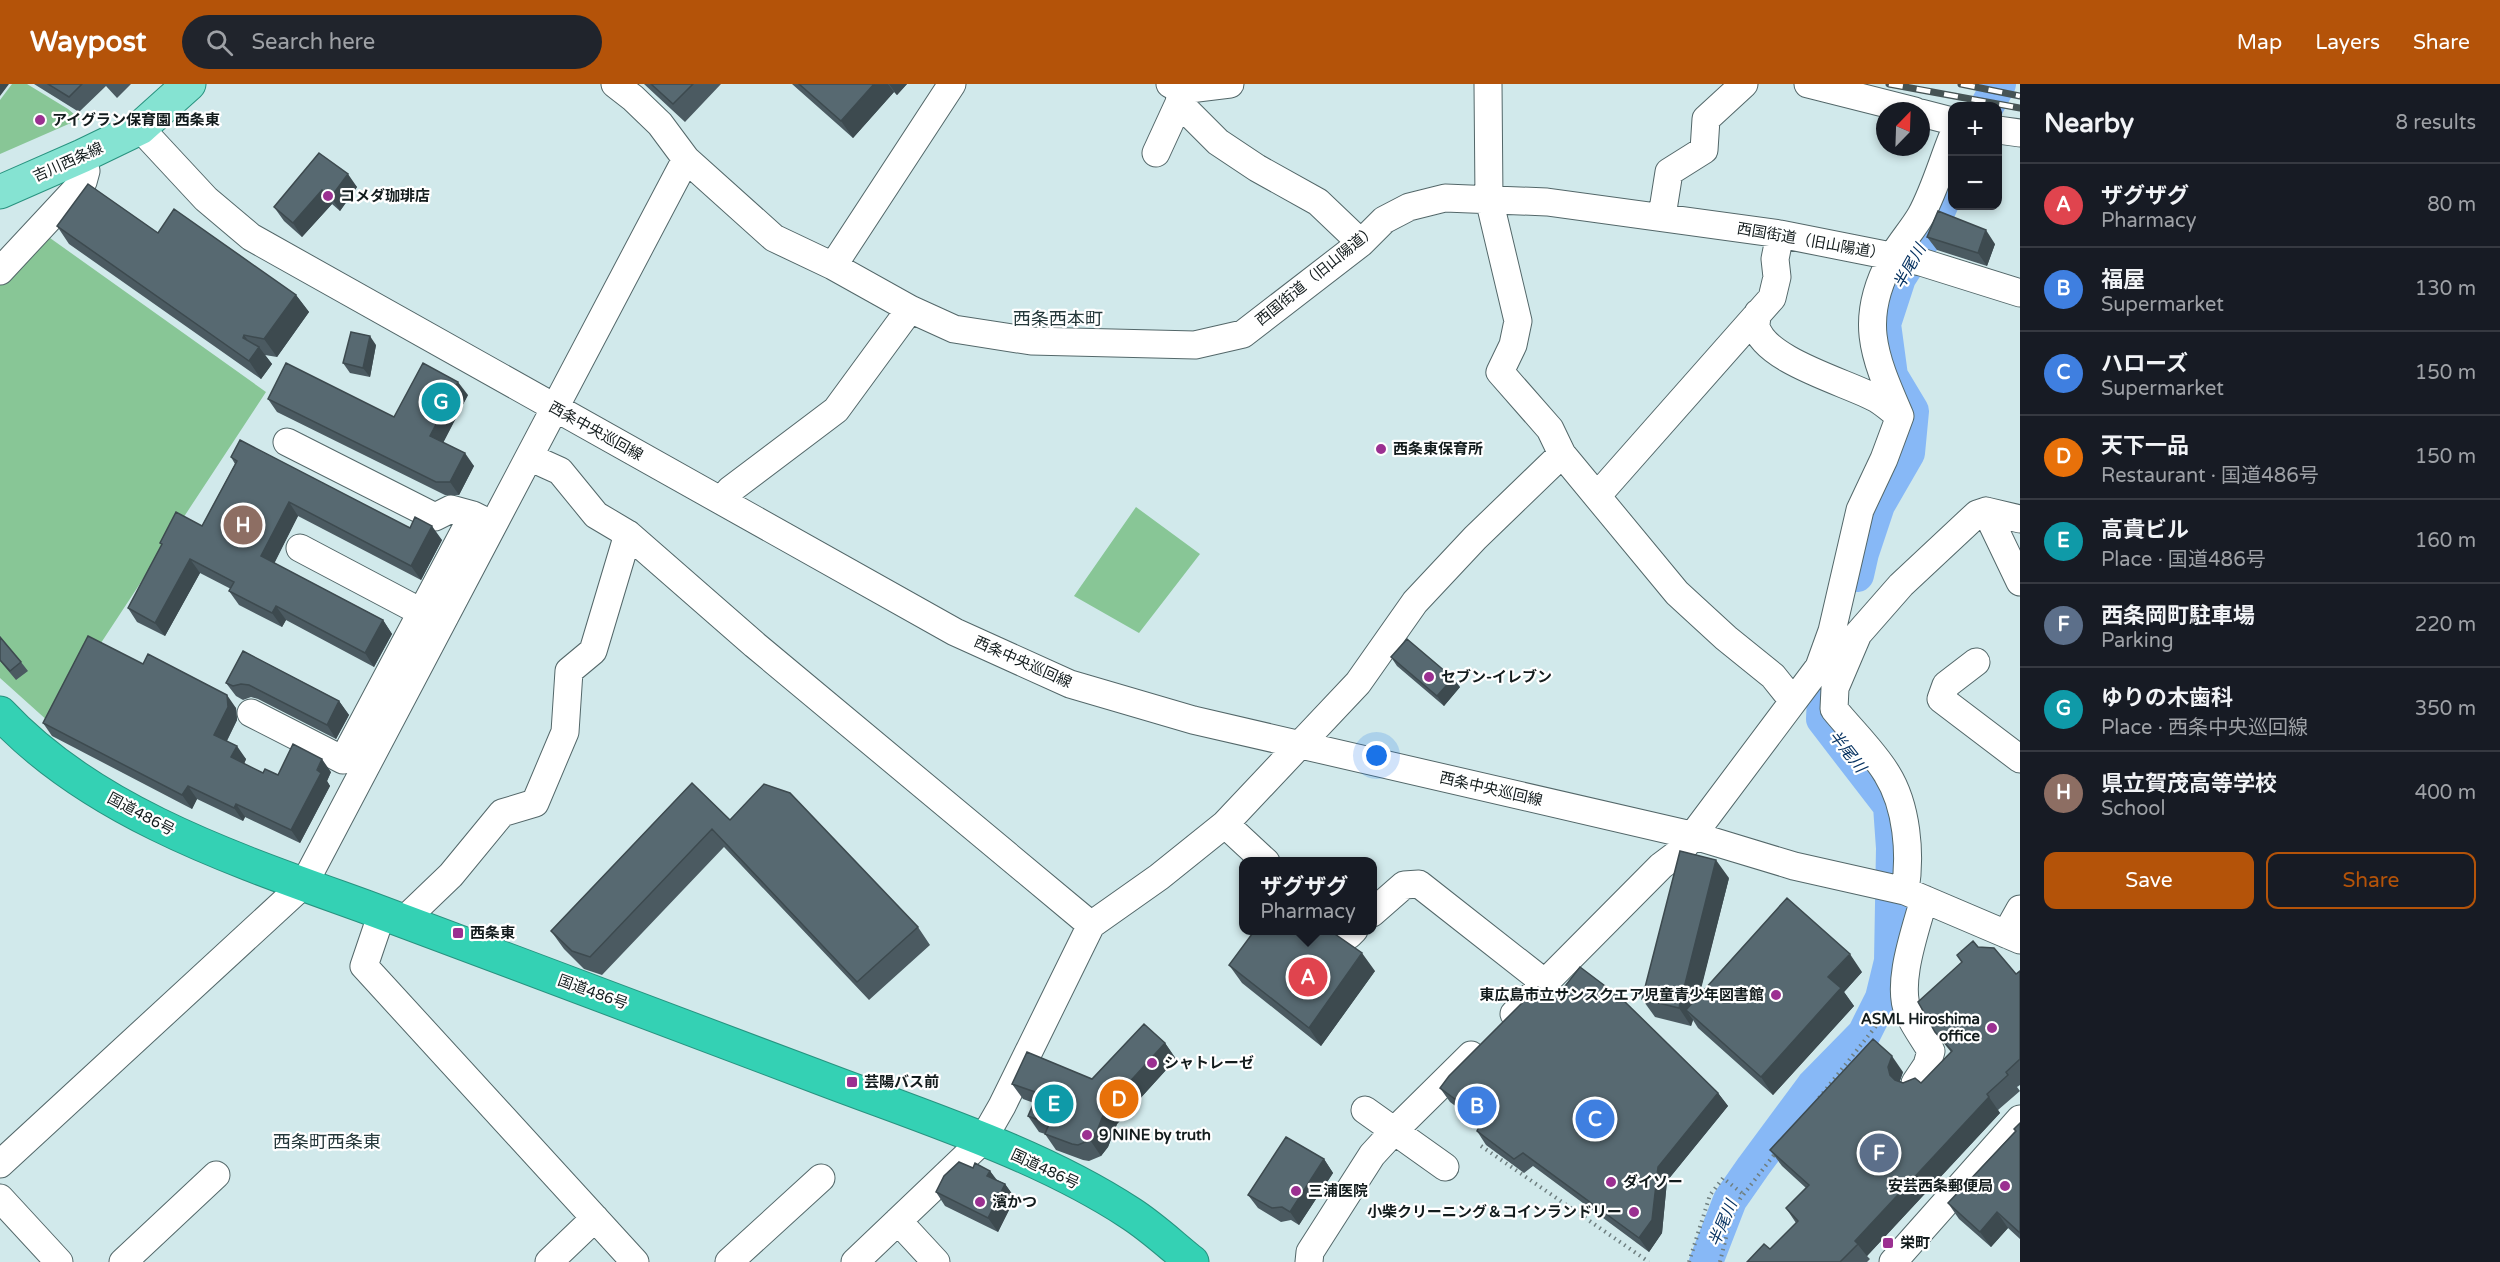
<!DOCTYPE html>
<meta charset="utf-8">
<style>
:root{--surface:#171b24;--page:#20242c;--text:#f1f3f6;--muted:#9ea1a6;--line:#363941;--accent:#b45309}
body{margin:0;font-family:"Varela Round","Noto Sans JP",sans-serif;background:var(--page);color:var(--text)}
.controls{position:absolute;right:18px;top:18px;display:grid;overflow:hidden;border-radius:12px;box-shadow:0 3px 9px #0003}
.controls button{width:54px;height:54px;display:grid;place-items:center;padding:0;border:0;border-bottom:2px solid var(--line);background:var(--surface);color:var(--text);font:30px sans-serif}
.compass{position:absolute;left:1876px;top:18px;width:54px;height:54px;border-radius:50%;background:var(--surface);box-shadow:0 3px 9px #0003;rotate:23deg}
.you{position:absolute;left:1377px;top:672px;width:21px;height:21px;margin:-15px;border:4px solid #fff;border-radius:50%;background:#1a73e8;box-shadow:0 0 0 9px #1a73e833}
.badge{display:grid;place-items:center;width:39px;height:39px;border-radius:50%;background:var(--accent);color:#fff;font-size:20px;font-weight:700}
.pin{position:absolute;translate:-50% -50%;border:3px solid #fff;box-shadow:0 2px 6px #0006}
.popup{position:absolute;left:1239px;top:773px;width:138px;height:78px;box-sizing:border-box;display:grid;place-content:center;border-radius:12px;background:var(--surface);filter:drop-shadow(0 2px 4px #0005);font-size:20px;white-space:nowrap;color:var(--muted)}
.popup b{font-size:22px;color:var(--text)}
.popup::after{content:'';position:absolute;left:50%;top:100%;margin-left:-12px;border:12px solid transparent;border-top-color:var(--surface)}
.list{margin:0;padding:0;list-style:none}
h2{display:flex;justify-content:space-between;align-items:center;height:78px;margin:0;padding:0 24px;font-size:26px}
h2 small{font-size:20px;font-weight:400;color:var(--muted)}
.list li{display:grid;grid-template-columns:39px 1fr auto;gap:18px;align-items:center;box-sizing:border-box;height:84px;padding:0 24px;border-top:2px solid var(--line)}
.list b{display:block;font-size:22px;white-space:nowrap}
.list p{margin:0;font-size:20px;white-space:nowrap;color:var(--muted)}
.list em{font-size:20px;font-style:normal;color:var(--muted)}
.actions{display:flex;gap:12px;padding:18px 24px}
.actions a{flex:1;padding:14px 0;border:2px solid var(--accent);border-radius:12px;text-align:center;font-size:21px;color:var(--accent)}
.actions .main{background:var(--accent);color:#fff}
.icon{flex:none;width:33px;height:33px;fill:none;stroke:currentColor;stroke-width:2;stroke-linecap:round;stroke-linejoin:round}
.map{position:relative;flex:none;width:2020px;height:1178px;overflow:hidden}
header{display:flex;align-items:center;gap:36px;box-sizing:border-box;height:84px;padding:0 30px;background:var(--accent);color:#fff}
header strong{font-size:28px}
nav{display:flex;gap:33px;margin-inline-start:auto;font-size:21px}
.search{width:420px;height:54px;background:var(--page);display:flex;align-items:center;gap:15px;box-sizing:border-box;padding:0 21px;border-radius:33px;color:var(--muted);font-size:22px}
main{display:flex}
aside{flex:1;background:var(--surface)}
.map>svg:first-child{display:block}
.green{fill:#88c696}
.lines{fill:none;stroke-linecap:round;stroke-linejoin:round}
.river{stroke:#87b8f6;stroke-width:34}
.minor-casing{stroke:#536769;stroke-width:29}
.major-casing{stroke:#28927f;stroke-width:35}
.highway-casing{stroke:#28927f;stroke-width:35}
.path{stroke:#6e7e7f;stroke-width:4;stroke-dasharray:1.5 4.5;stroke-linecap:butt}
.minor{stroke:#fff;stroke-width:27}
.major{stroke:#85e3d2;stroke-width:33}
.highway{stroke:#34d1b4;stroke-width:33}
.rail-casing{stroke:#465354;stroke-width:7}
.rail{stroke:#fff;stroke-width:4.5;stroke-dasharray:14;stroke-linecap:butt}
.wall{fill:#4b5a61}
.shaded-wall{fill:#3d4a4f}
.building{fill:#576971;stroke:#3d4a4f;stroke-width:1.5}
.poi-dot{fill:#9b3091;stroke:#fff;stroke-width:2}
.labels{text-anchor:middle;stroke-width:4.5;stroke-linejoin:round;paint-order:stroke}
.poi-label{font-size:15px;font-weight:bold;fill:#131c1d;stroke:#fff;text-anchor:start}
.street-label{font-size:15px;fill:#131c1d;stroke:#fff}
.water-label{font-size:16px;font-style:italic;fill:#063261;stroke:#fff}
.quarter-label{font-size:18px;fill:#26393b;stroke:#fff}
</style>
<header>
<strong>Waypost</strong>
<div class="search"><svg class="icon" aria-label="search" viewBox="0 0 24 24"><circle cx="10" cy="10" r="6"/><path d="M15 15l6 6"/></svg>Search here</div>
<nav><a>Map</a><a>Layers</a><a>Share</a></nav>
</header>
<main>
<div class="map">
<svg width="2020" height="1178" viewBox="0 0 2020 1178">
<rect width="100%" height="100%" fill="#d1e9eb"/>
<path class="green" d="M12,0H27L68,25L80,35L0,70V16Z
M43,149L266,308L49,638L0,594V196Z
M1136,423L1200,470L1139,549L1074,512Z"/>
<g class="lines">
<path class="river" d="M1987,22L1999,0
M1857,491L1862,469L1878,421L1908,369L1912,327L1891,292L1884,240L1899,194L1932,142L1952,96
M1706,1178L1730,1116L1753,1083L1813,1002L1864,950L1882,914L1891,877L1893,764L1890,722L1823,635L1824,614L1834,587"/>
<defs>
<path id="minor" d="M615,0L633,14L660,40L686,75L774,154L833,182L910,225L954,245L1031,257L1195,261L1243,250L1361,159L1384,136L1409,123L1445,114L1547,118L1780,150L1921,178L2020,209
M1170,0L1181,6L1230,0
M1488,0L1489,115L1518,237L1513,261L1500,288L1550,345L1562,370L1677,509L1726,554L1773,592L1793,617
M1808,0L1915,27
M1181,6L1179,19L1218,58L1257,84L1318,118L1361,159
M1921,29L1952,37
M140,44L206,115L251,153L955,548L1070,600L1193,636L1695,752L1794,782L1905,807L2020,856
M1998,46L2020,49
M1156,69L1179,19
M1662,132L1669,88L1704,66L1706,35L1744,0
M833,182L952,0
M0,187L83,98L86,87L82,72
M1758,229C1757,233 1756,238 1756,242C1764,277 1849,299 1877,315C1885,320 1892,326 1899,332
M287,358L435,433L451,425L473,431
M529,373L560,387L596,431L628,450L755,561L1091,841L1159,793L1225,740L1358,599L1415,518L1475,454L1562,370
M1597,412L1772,214L1777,193L1775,175L1780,150
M723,416L730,406L836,326L910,225
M1986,427L2020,498
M300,464L421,528
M1976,578L1946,601L1941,615L2020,675
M251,629L343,676L473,431L493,441
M1225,740L1266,778
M1905,807C1911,770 1907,722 1887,690C1874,668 1850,645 1834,625L1835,604L1858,550L1901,501L1977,430L1986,427L2020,435
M382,829L364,882L635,1178
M1372,829L1404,801L1419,800L1545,899
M402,838L451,791L502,729L535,719L565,648L569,587L593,567L628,450
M1344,846L1349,851L1354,846
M2006,850L2020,825
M1514,930L1661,782L1681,767L1819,583L1832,547L1860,426L1884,375L1900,332C1874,272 1857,235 1893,172C1901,158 1913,145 1921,131C1934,107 1942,79 1952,54
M1915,999L1927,981L1931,967C1924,955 1915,943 1909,930C1895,901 1916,845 1924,815
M1365,1026L1445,1083
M0,1080L304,800L686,75
M0,1114L59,1178
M898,1137L936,1178
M123,1178L216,1091
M549,1178L595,1134
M729,1178L821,1094
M855,1178L982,1057L1002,1022L1091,841
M1309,1178L1310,1168L1372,1071L1395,1046L1471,971
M1893,1178L2020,1035"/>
<path id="major" d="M0,108L82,72L140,44L189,0"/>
<path id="highway" d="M0,629C94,730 239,777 366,823C515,879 665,934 813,991C917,1031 1037,1068 1130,1129C1152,1143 1172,1162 1192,1178"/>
</defs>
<use href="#minor" class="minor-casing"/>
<use href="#major" class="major-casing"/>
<use href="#highway" class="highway-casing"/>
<path class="path" d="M1819,1014L1880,937L1884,927
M1481,1062L1649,1178
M1689,1178L1710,1111L1723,1094L1743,1110
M1720,1178L1729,1141L1740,1115L1777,1067"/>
<use href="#minor" class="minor"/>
<use href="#major" class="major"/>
<use href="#highway" class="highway"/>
<defs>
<path id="rail" d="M1889,0L2020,24
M1961,0L2020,12"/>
</defs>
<use href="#rail" class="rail-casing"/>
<use href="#rail" class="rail"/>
</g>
<path class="wall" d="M34,0H131L117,14L106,2L79,28Z
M644,0H721L685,38Z
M792,0H907L897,11L894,8L853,54Z
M319,69L357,103L340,127L332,120L302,153L284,137L274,123Z
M57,142L158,149L296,211L309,228L277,273L265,271L272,280L261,295L69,160Z
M1927,153L1995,160L1987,182L1937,166Z
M376,261L370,293L350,289L343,279Z
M468,311L443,358L474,382L459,411H445L277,328L268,315L394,333Z
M231,373L442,456L421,496L298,432L274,479L383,536L392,550L374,583L286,536L282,543L239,521L229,507L231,505L200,489L165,552L137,538L128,524L162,462L160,459L202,442L235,380Z
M0,553L21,578L28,587L16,596L0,577Z
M243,567L339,617L349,631L336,655L258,615L251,613L243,616L236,612L226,599Z
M1391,573L1460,603L1444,622L1397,582Z
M143,580L236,624L237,636L227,657L246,675L244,680L263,689L278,691L331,688L327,697L330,702L300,759L245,733L243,737L197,715L192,725L52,652L43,639Z
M692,699L730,736L918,843L930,861L869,916L724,763L602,891L584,885L564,865L551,847Z
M1729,794L1699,911L1862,888L1844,908L1854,922L1773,1011L1698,944L1693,936L1691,942L1655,933L1642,915Z
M1978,863L2016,890L2020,887V1001L2017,1003L2020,1007L1998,1026L2000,1029L1867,1172L1870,1175L1867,1178H1747L1770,1165L1796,1139L1786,1124L1806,1104L1782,1082L1770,1066L1903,988L1900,997L1903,999H1921L1951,968L1935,948Z
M1229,881L1375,887L1321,962L1242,899Z
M1555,915L1718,1009L1728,1022L1667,1097L1662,1149L1649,1168L1533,1082L1524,1089L1486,1061L1477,1047L1480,1040L1450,1018L1440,1004Z
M1165,959L1176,975L1117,1040L1108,1063L1101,1072L1089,1077L1083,1076L1056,1066L1045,1050L1039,1048L1028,1032L1034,1019L1023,1015L1012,1000L1092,995Z
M2020,1039V1155L2008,1144L1991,1163L1959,1135L1948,1119L2015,1047L2014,1045Z
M1324,1075L1333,1089L1299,1141L1291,1136L1281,1138L1258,1124L1248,1111Z
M973,1084L990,1087L997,1096L1005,1100L1015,1114L998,1148L945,1122L936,1108Z"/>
<path class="shaded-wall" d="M0,0H9L0,12Z
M874,0H888L894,8L853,54L841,37Z
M889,0H907L897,11Z
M348,90L357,103L340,127L331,113Z
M322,106L332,120L302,153L293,139Z
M1986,146L1995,160L1987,182L1978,169Z
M296,211L309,228L277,273L264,255Z
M244,251L256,268L259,263L272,280L261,295L249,277L243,254Z
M370,252L376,261L370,293L363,284Z
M458,298L468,311L440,365L430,352Z
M465,369L474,382L459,411L450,398Z
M289,418L298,432L271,486L261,472Z
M432,442L442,456L421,496L411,482Z
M190,475L200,489L165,552L155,539Z
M276,522L286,536L282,543L272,529Z
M383,536L392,550L374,583L365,569Z
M1453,594L1460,603L1444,622L1437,612Z
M227,611L236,624L237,636L223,664L214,651Z
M339,617L349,631L336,655L327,641Z
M237,662L246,675L241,687L231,673Z
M322,675L331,688L327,697L330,702L300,759L291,746Z
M188,702L197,715L192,725L182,711Z
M236,720L245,733L243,737L234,724Z
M1716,776L1729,794L1694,933L1686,926L1693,936L1691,942L1679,924Z
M1362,869L1375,887L1321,962L1309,944Z
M1850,870L1862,888L1844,908L1854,922L1773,1011L1761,993L1828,893Z
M1165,959L1176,975L1117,1040L1108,1063L1101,1072L1090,1056L1106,1024Z
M1892,972L1903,988L1899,999L1901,1006L1890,991L1888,983Z
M1718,1009L1728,1022L1667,1097L1662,1149L1649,1168L1639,1154L1658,1083Z
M1989,1013L2000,1029L1867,1172L1855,1157Z
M1324,1075L1333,1089L1299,1141L1290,1128Z
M990,1087L999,1100L987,1092Z
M1005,1100L1015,1114L998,1148L988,1134Z
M1997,1128L2008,1144L1991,1163L1980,1148Z"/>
<path class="building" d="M48,0H82L69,13Z
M651,0H693L673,20Z
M799,0H874L841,37Z
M319,69L348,90L331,113L322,106L293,139L274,123Z
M88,100L158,149L174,125L296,211L264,255L244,251L243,254L259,263L249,277L57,142Z
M1938,127L1986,146L1978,169L1927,153Z
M351,248L370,252L363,284L343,279Z
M286,279L394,333L423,279L458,298L430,352L465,369L450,398H436L268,315Z
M240,356L410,444L415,433L432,442L411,482L289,418L261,472L383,536L365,569L276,522L272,529L229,507L234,498L190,475L155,539L128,524L162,460L160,459L176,428L202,442L237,377L231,373Z
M88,552L143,580L148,570L227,611L228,623L214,651L237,662L231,673L263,689L265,685L278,691L293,660L322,675L317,686L321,689L291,746L236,720L234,724L188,702L182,711L43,639Z
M0,553L21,578L10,587L0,576Z
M1407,555L1453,594L1437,612L1391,573Z
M243,567L339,617L327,641L249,601L241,600L233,602L226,599Z
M692,699L730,736L764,700L790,709L918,843L857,898L712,745L590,873L572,867L551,847Z
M1680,767L1716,776L1679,924L1642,915Z
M1787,814L1850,870L1828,893L1841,904L1761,993L1686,926Z
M1255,846H1329L1362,869L1309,944L1229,881Z
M1973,857L1978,863L1994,864L2016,890L2020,887V975L2006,988L2008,991L1987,1010L1989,1013L1855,1157L1858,1160L1840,1178H1747L1764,1160L1770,1165L1798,1137L1786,1124L1809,1101L1770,1066L1873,955L1892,972L1888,983L1890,991L1895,996L1903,999L1915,994L1921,999L1952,967L1935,948L1918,918L1962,878L1957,871Z
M1580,883L1621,914L1718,1009L1658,1083L1652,1136L1639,1154L1523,1069L1514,1075L1477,1047L1482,1035L1440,1004L1449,992L1538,903L1555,915Z
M1144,940L1165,959L1106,1024L1097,1047L1090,1056L1078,1061L1072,1060L1045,1050L1049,1040L1028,1032L1038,1009L1012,1000L1027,968L1092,995Z
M2020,1039V1149L1997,1128L1980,1148L1948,1119L2016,1047L2014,1045Z
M1286,1053L1324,1075L1290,1128L1282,1123L1272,1124L1248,1111Z
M959,1078L973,1084L975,1079L990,1087L987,1092L1005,1100L988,1134L936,1108L944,1092Z"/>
<g class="poi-dot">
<circle cx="40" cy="36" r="6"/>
<circle cx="328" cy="112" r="6"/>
<circle cx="1381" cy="365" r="6"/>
<circle cx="1429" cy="593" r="6"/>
<rect x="452" y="843" width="12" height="12" rx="3"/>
<circle cx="1776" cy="911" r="6"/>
<circle cx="1992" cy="944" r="6"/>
<circle cx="1152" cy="979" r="6"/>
<rect x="846" y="992" width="12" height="12" rx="3"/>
<circle cx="1087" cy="1051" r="6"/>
<circle cx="1611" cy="1098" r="6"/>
<circle cx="2005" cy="1102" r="6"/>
<circle cx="1296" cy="1107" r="6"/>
<circle cx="980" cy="1118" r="6"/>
<circle cx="1634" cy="1128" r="6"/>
<rect x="1882" y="1153" width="12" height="12" rx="3"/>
</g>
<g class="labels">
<g class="poi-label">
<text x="52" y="41">アイグラン保育園 西条東</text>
<text x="340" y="117">コメダ珈琲店</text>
<text x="1393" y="370">西条東保育所</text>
<text x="1441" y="598">セブン-イレブン</text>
<text x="470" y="854">西条東</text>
<text x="1764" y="916" text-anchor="end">東広島市立サンスクエア児童青少年図書館</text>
<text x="1980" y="940" text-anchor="end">ASML Hiroshima<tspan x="1980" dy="17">office</tspan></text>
<text x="1164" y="984">シャトレーゼ</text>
<text x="864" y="1003">芸陽バス前</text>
<text x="1099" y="1056">9 NINE by truth</text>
<text x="1623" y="1103">ダイソー</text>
<text x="1993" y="1107" text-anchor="end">安芸西条郵便局</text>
<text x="1308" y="1112">三浦医院</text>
<text x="992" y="1123">濱かつ</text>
<text x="1622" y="1133" text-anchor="end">小柴クリーニング＆コインランドリー</text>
<text x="1900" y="1164">栄町</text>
</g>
<g class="street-label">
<text transform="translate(68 78) rotate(-24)" y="5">吉川西条線</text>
<text transform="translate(1811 157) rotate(10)" y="5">西国街道（旧山陽道）</text>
<text transform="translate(1316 191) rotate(-39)" y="5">西国街道（旧山陽道）</text>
<text transform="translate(596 347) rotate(29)" y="5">西条中央巡回線</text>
<text transform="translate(1023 578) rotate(24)" y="5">西条中央巡回線</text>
<text transform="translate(1491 705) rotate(13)" y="5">西条中央巡回線</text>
<text transform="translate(141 730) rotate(28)" y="5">国道486号</text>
<text transform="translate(593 908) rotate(20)" y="5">国道486号</text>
<text transform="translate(1045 1085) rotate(25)" y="5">国道486号</text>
</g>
<g class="water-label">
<text transform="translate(1909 182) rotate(-61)" y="6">半尾川</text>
<text transform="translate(1848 667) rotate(52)" y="6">半尾川</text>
<text transform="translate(1722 1139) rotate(-67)" y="6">半尾川</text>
</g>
<g class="quarter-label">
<text x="1058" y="241">西条西本町</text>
<text x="327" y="1064">西条町西条東</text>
</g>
</g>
</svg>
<div class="controls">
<button>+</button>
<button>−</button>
</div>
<svg class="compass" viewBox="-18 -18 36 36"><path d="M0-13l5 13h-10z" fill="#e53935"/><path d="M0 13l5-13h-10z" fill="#9ea1a6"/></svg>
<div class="you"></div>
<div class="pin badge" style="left:1308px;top:893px;background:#e0444e">A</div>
<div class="popup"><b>ザグザグ</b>Pharmacy</div>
<div class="pin badge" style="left:1477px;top:1022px;background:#3f7fe0">B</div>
<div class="pin badge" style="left:1595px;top:1035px;background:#3f7fe0">C</div>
<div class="pin badge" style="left:1119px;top:1015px;background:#e8710a">D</div>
<div class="pin badge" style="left:1054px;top:1020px;background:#0f9aa8">E</div>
<div class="pin badge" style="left:1879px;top:1069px;background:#5c6f8a">F</div>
<div class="pin badge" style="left:441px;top:318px;background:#0f9aa8">G</div>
<div class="pin badge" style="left:243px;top:441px;background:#8d6e63">H</div>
</div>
<aside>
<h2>Nearby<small>8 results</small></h2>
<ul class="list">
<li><span class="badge" style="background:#e0444e">A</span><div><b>ザグザグ</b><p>Pharmacy</p></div><em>80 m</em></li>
<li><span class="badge" style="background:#3f7fe0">B</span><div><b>福屋</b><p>Supermarket</p></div><em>130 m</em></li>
<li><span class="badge" style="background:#3f7fe0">C</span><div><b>ハローズ</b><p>Supermarket</p></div><em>150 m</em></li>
<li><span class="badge" style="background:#e8710a">D</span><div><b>天下一品</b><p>Restaurant · 国道486号</p></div><em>150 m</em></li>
<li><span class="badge" style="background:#0f9aa8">E</span><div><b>高貴ビル</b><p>Place · 国道486号</p></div><em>160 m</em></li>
<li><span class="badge" style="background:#5c6f8a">F</span><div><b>西条岡町駐車場</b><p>Parking</p></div><em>220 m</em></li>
<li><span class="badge" style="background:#0f9aa8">G</span><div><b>ゆりの木歯科</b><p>Place · 西条中央巡回線</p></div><em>350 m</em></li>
<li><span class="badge" style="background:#8d6e63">H</span><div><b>県立賀茂高等学校</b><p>School</p></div><em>400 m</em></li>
</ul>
<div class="actions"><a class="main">Save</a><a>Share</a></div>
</aside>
</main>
